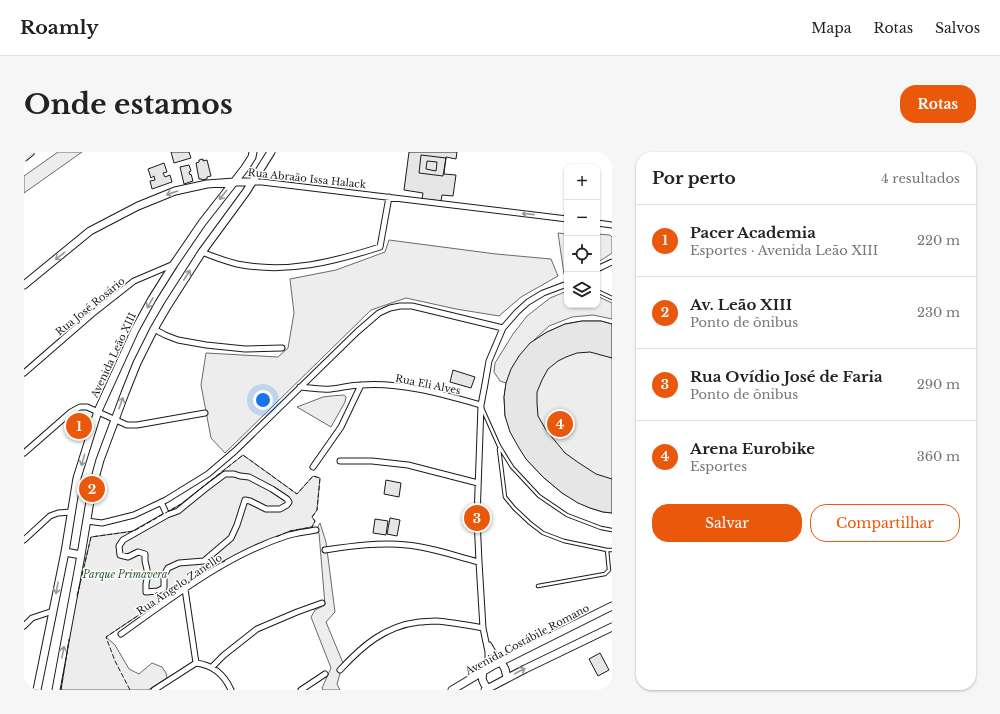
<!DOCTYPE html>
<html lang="pt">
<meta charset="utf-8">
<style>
:root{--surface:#fff;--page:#f6f6f6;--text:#222;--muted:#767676;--line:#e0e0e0;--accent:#ea580c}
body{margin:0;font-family:"Libre Baskerville",serif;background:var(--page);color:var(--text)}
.controls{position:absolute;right:12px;top:12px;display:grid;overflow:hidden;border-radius:8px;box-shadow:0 1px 3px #0004}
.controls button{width:36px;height:36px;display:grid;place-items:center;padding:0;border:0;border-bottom:1px solid var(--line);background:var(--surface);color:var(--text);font:20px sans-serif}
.you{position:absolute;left:239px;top:248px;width:14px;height:14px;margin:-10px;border:3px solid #fff;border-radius:50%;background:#1a73e8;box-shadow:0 0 0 6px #1a73e833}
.badge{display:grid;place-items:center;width:26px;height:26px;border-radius:50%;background:var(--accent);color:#fff;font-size:13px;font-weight:700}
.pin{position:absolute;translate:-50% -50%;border:2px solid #fff;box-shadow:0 1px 4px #0006}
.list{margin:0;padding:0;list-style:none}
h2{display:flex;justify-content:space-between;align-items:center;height:52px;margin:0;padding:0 16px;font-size:17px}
h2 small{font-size:13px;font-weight:400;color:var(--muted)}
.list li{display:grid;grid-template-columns:26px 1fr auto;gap:12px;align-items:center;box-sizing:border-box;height:72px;padding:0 16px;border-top:1px solid var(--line)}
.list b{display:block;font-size:15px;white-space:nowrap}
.list p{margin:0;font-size:13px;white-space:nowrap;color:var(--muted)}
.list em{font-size:13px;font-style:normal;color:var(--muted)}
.actions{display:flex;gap:8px;padding:12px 16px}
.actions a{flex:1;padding:9px 0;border:1px solid var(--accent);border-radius:16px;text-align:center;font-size:14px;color:var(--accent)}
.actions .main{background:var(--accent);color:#fff}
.icon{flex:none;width:22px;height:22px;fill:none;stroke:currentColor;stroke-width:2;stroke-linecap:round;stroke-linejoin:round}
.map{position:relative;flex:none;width:588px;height:538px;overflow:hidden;border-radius:16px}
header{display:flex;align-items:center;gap:24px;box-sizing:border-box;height:56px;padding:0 20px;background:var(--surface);border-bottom:1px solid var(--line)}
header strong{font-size:19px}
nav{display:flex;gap:22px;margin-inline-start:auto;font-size:14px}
.intro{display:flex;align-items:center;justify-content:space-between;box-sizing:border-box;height:96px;padding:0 24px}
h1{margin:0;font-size:28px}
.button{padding:10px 18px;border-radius:16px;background:var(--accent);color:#fff;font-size:14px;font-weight:700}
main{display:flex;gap:24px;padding:0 24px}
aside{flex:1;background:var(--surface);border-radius:16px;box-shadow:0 1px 3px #0004}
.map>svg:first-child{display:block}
.built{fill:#ededed;stroke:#6a6a6a}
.building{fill:#e6e6e6;stroke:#1a1a1a}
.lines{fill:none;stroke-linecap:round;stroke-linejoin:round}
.lane-casing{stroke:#1a1a1a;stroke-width:4.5}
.street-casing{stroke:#1a1a1a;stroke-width:7}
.secondary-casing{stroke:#1a1a1a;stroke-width:9}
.primary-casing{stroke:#1a1a1a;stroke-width:10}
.lane{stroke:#fff;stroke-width:2.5}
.street{stroke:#fff;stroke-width:5}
.secondary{stroke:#fff;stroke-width:7}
.primary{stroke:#fff;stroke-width:8}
.fence{stroke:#1a1a1a;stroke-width:1;stroke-dasharray:5 2;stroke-linecap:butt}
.oneway{stroke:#989898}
.labels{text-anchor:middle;stroke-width:3;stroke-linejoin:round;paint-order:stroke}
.street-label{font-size:10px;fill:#1a1a1a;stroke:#fff}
.park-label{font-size:10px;font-style:italic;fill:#2b5a34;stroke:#fff}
</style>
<header>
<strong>Roamly</strong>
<nav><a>Mapa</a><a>Rotas</a><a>Salvos</a></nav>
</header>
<div class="intro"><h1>Onde estamos</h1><a class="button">Rotas</a></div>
<main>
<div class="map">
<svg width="588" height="538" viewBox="0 0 588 538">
<rect width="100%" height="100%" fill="#fff"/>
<path class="built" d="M34,0H58L0,41V24Z
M534,81L543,82V121L540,122Z
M573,82L586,83L588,85V101L573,111Z
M365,88L472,102L527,107L534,124L497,145L475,164L432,157L382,146L347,158L201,301L187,286L177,233L182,201L254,205L264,196L270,161L266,127L312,118L361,100Z
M543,139V153H573V144L588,151V167L569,163L548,165L525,174L509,189L523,180L541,172L558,169H577L588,172V361L579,360L566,356L538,341L519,325L502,307L481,264L480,245L482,231L476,229L470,220L471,211L489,182L503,164L526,146Z
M320,243L322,245L321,250L307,275L273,255L299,245L307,244Z
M219,303L273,342L289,324L296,326L293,358L288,365L291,369L288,375L266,379L184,417L82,485L91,493L105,517L115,522L128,511L138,515L142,521L143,526L124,538H37L50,458L67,385L110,379L157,352Z
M296,371L302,390L311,460L302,470L319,511L313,532L316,538H299L298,536L307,516L287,465L291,458L301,453L295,381L292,378Z"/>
<path class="building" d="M147,0H165L167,6L150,11Z
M385,0H433L432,7L422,5L420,22L432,23L429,44L418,43L417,49L398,47L399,41L380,38Z
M397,3L422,6L419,24L395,21Z
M179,7V9L183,8L187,24L183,25V27L178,28V27H175L172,11L175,10V8Z
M403,9L413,10L412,19L402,17Z
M140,11L143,20L139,21L141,25L146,23L148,30L128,37L126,29L131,28L130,24L127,26L124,17Z
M165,13L167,19L165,20L166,23L167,22L169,29L160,32L156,15Z
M558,169H577L588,172V206L566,200L553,201L542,205L534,209L524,217L518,228L513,240V251L514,264L522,278L541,301L555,311L572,322L588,327V361L579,360L566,356L554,351L538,341L519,325L502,307L495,296L486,280L481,264L480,245L482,231L487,217L495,204L506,191L523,180L541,172Z
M429,218L451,225L447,236L426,230Z
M362,328L377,331L375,345L360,342Z
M366,366L376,368L373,384L363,382Z
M351,367L364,369L362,383L349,381Z
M576,501L585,518L574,524L565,507Z"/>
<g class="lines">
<defs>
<path id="lane" d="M573,139L588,146
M458,256L475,294L488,315L515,344L543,363L577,376L588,378
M475,297L481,345L490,356L506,371L519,381L540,389L583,398H588
M514,434L581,422L585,418L583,398"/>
<path id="street" d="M228,30H238L543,67
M573,71L588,73
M178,100C190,105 201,109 213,112C263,122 309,110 356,95L365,45
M573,117L588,110
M130,177L141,183L154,188L182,193L221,197L258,196
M0,221L68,162L110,129L150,112
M276,235C286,236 297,238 307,237C317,236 327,233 337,233C377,230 418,242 457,253
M0,301L47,260L56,255H63L103,273H113L181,261
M316,309H348L384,313L454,331
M289,315L317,275L337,233
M137,350L143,363L99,388L95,394L96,403L104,405L114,400L121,402V409L124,422L122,432V440L134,439L140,436V423L144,416L155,411L180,409L207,386L213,373L221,348L226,349L242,357H256L263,353L265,350L263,347L248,337L225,325L216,324L210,322H201L181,337L154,359L143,363
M63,369L78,371L110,363L142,348L184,322L211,299L333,180L355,161L366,156L376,154H388L479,176
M0,388L26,364L34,361L48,360
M301,398C328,394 356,390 383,393C407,395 431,404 455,410
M161,437L172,511C189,513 200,522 207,538
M0,474L8,466L29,459
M97,482C149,445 201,404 262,384C271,381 282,380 292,378
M465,493L471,504L477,510
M188,515L200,503L233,477L273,460L298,451
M464,517V500L459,476L455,410L453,366L457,253L461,232L465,209L479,176L493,160L504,150L519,141L543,132
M316,518C338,494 361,474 395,470C400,470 406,469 411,469C427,470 443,473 459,476
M130,538L172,511
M277,538L301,522"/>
<path id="secondary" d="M0,133L66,79L114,54L151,39L183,32L210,30H228
M41,400L57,403
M477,510L481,517L483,526
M459,520C457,527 459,531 464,537
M13,538L41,400L53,326L74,259L111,178L128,147L150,112L178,71L221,16L228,5L229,0
M32,538L57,403L68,337L76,308L101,241L113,211L130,177L144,153L178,100L222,40L247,0
M428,538L470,513L588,454
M461,538L501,517L588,475"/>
<path id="primary" d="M0,5L6,0"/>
</defs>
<use href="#lane" class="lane-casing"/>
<use href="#street" class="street-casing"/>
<use href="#secondary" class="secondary-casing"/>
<use href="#primary" class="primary-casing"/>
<use href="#lane" class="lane"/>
<use href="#street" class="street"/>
<use href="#secondary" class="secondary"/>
<use href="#primary" class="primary"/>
<path class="fence" d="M53,444L67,385L110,379L157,352L219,303L273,342L289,324L296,326L293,358L288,365L291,369L288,375L266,379L252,385
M37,538L45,487
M106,538L91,509L82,485L184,417L201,409"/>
</g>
<defs><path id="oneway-shaft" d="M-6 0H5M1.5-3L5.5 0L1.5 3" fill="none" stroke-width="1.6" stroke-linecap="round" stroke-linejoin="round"/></defs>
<g class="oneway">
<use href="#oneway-shaft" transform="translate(148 41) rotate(161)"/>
<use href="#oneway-shaft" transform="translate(199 43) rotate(128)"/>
<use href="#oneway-shaft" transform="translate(504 62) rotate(-174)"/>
<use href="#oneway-shaft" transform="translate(36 104) rotate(141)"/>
<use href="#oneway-shaft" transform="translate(163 123) rotate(-57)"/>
<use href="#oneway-shaft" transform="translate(126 151) rotate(120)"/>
<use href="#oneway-shaft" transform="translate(97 251) rotate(-70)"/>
<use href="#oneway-shaft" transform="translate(59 308) rotate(106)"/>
<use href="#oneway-shaft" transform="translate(33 436) rotate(101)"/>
<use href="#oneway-shaft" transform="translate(39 500) rotate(-79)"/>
<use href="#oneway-shaft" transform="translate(496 519) rotate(-28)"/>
</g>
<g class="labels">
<g class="street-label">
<text transform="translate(283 26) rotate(6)" y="4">Rua Abraão Issa Halack</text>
<text transform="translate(66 154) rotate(-39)" y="4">Rua José Rosário</text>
<text transform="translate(89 203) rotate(-65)" y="4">Avenida Leão XIII</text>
<text transform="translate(404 232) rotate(11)" y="4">Rua Eli Alves</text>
<text transform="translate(155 432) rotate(-34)" y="4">Rua Ângelo Zanello</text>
<text transform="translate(503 487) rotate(-28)" y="4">Avenida Costábile Romano</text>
</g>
<g class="park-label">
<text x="101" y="426">Parque Primavera</text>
</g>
</g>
</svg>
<div class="controls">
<button>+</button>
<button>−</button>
<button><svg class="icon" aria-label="locate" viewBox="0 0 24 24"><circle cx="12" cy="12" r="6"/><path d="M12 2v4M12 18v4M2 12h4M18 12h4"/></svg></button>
<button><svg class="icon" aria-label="layers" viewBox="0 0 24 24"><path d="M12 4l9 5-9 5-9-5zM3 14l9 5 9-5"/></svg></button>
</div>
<div class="you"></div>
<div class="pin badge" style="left:55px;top:274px">1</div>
<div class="pin badge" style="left:68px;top:337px">2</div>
<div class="pin badge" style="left:453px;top:366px">3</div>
<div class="pin badge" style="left:536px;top:272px">4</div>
</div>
<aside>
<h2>Por perto<small>4 resultados</small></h2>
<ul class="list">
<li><span class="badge">1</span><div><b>Pacer Academia</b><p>Esportes · Avenida Leão XIII</p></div><em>220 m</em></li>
<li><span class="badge">2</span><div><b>Av. Leão XIII</b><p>Ponto de ônibus</p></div><em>230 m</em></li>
<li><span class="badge">3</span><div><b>Rua Ovídio José de Faria</b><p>Ponto de ônibus</p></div><em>290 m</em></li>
<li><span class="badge">4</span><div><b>Arena Eurobike</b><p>Esportes</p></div><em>360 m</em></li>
</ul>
<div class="actions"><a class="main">Salvar</a><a>Compartilhar</a></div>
</aside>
</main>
